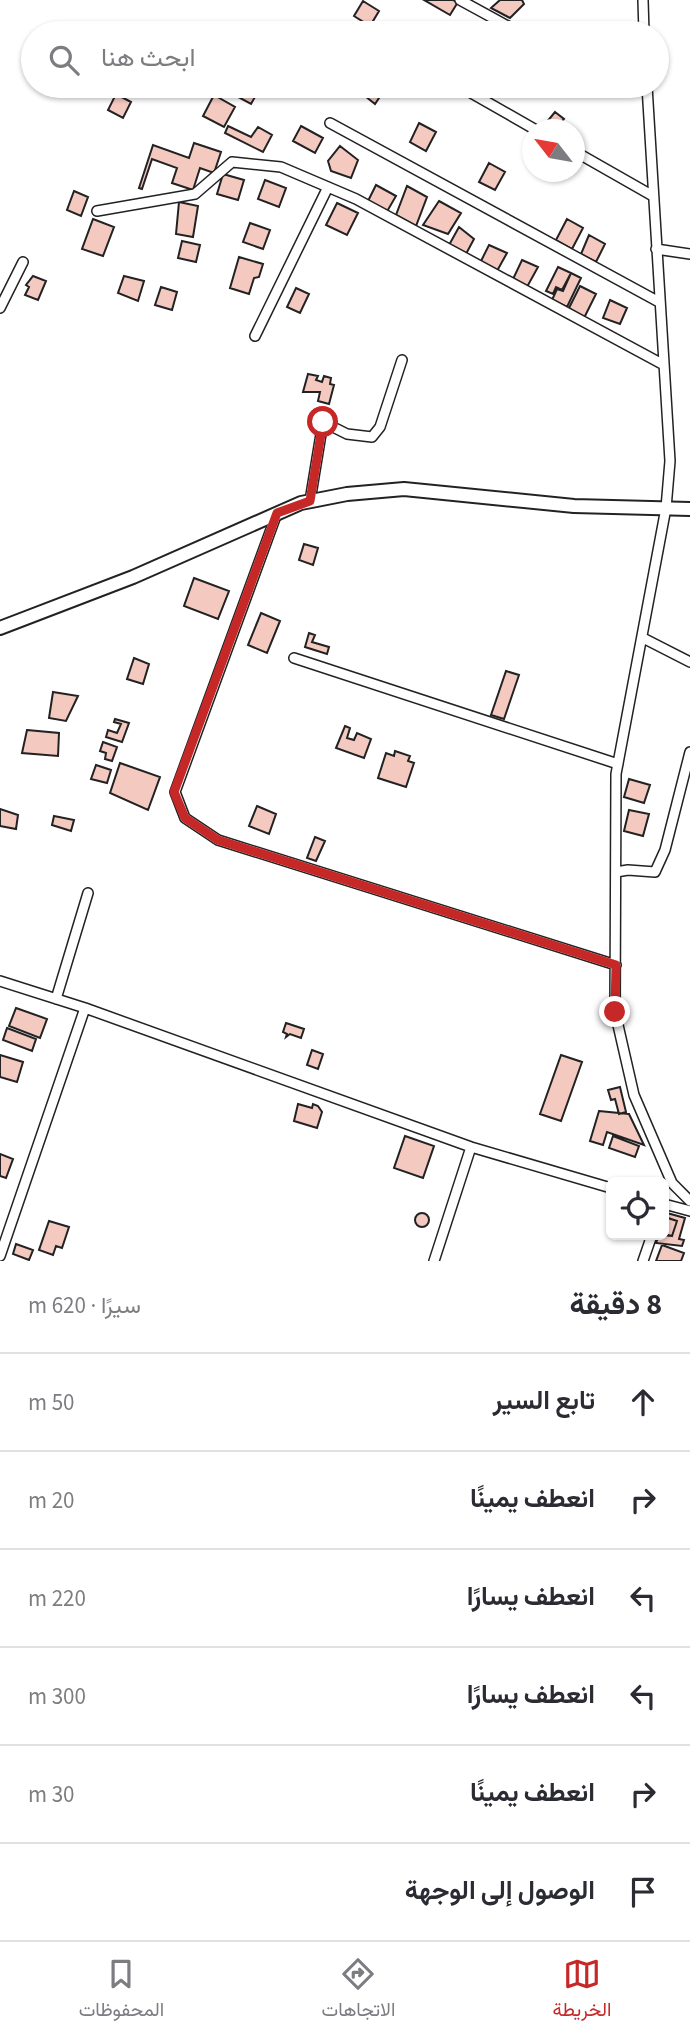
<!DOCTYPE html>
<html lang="ar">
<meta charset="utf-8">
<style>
:root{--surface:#fff;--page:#f7f7f7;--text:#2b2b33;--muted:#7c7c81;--line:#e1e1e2;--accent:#c62828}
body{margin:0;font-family:"Source Sans 3",Vazirmatn,sans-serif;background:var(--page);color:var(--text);direction:rtl}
.controls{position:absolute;right:21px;bottom:21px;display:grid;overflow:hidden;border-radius:10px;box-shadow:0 2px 5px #0004}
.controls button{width:63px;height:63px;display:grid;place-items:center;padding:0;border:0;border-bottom:2px solid var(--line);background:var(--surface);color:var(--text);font:35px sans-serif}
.compass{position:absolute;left:522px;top:119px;width:63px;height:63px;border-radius:50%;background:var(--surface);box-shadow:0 2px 5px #0004;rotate:301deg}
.stop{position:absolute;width:21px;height:21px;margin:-16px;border:5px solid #c62828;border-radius:50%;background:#fff}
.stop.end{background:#c62828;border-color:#fff;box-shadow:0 2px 7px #0008}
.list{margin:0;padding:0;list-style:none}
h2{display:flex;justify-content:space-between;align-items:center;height:91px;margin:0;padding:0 28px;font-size:30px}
h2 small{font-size:23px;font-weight:400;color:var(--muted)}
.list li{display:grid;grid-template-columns:46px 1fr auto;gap:21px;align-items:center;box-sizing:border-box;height:98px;padding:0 28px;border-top:2px solid var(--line)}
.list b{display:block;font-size:26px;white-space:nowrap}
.list em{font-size:23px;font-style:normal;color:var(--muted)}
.icon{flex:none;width:38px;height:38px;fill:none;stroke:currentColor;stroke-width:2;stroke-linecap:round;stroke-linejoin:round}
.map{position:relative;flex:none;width:690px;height:1261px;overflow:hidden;direction:ltr}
.search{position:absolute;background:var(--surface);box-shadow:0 2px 5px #0004;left:21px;right:21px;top:21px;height:77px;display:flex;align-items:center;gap:18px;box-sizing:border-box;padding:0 24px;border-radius:38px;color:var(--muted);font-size:26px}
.sheet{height:679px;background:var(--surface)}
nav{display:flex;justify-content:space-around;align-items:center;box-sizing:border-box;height:98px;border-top:2px solid var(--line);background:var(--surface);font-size:19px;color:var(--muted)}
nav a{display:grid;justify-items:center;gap:4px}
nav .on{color:var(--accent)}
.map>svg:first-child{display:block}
.building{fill:#f3c9c0;stroke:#222;stroke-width:2}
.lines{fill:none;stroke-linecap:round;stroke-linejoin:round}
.street-casing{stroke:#222;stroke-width:12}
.secondary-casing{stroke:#222;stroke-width:16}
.street{stroke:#fff;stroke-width:9}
.secondary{stroke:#fff;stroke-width:12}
.route{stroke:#c62828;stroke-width:9}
</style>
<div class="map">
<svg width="690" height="1261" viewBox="0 0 690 1261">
<rect width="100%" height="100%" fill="#fff"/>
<path class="building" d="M424,0H453L458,2L450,15Z
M500,0H522L524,4L510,18L491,8Z
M363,1L379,11L370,26L354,16Z
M232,86H261L251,104L229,92Z
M370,86H387L375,104L365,96Z
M116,94L131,102L123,118L108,110Z
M214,95L235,107L224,127L203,116Z
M555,112L564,119L555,129L546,123Z
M419,123L436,132L426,151L410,142Z
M228,126L251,137L258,127L272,135L263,152L225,133Z
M301,126L323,138L315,153L293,141Z
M194,143L221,152L214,173L200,168L193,190L172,183L177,168L152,159L142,189L139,188L153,145L189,158Z
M340,146L358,160L351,178L331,171L328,161Z
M489,163L505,172L495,190L479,182Z
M223,174L244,180L238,200L217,194Z
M265,180L286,188L279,207L258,199Z
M376,185L396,196L385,215L366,205Z
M407,186L427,197L416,226L396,215Z
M74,191L88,197L81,216L67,210Z
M439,201L461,213L448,234L423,225Z
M179,202L198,206L193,237L176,234Z
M337,203L358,213L347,235L326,225Z
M93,219L114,227L103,256L82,249Z
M567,219L583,228L572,249L556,240Z
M250,223L270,230L263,249L243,242Z
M459,227L474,239L466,254L449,245Z
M589,235L605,244L596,262L581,254Z
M182,241L200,245L196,262L178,258Z
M489,245L507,253L497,271L480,263Z
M239,257L263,264L259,277L254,278L249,294L230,288Z
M522,260L538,267L527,287L513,279Z
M558,267L571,273L562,290L556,287L553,294L546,291Z
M571,273L581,278L567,307L552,300L557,289L563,291Z
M33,276L46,281L38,300L25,295L29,287L26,285Z
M124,276L144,281L138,301L118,293Z
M580,286L596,294L584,318L569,308Z
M161,287L177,292L172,310L155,305Z
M296,288L309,294L300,313L287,307Z
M610,300L627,308L620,324L603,318Z
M308,374L318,376L316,380L322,382L324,376L331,378L330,384L334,385L329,404L318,401L320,392H303Z
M304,544L318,548L313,565L299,560Z
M194,578L229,591L218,619L184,606Z
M261,613L280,621L267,653L248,645Z
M309,633L315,635L312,642L329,647L327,654L305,647Z
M134,658L149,664L143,684L127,679Z
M506,671L519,675L504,719L491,715Z
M53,692L78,696L66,721L49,718Z
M115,719L129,723L122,742L106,737L108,730L117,733L121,724L114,722Z
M345,726L350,728L347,738L354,740L357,733L371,739L364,758L336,748Z
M27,730L59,733L58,756L22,753Z
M103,742L117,747L112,761L105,759L106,753L100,751Z
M395,751L410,756L408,761L414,763L406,787L378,778L386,753L394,756Z
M120,763L160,777L148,810L110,793Z
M96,765L111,770L107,783L91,779Z
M629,779L650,785L644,803L624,797Z
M257,806L276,814L269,834L249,826Z
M0,809L18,815L16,829L0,826Z
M629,810L649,814L643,836L624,831Z
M54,816L74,820L71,831L52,825Z
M315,837L325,841L316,861L307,858Z
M16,1008L47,1019L40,1038L9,1026Z
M286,1023L304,1029L301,1038L290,1034L286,1037L287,1034L283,1032Z
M7,1028L36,1039L32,1051L3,1040Z
M312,1050L323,1054L318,1069L307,1065Z
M0,1055L23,1062L17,1082L0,1077Z
M561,1055L582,1062L561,1121L540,1114Z
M620,1087L626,1112L619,1114L615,1099L611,1100L608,1090Z
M298,1104L312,1108L313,1104L318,1106L322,1112L317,1128L294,1121Z
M599,1111L629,1114L644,1145L607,1132L603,1145L590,1141Z
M405,1136L434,1146L423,1178L394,1168Z
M613,1136L639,1146L635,1157L609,1148Z
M0,1154L13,1159L6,1178L0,1176Z
M667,1213L685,1218L679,1239L684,1240L682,1246L656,1243L659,1235L672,1236L677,1221L668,1218L664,1231Z
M415 1220a7 7 0 1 1 14 0a7 7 0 1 1-14 0Z
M668,1218L677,1221L672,1236L664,1234Z
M49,1221L69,1227L62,1248L56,1246L53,1255L39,1250Z
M16,1244L33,1250L29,1260L13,1254Z
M662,1245L684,1253L681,1261H656Z"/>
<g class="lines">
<defs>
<path id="street" d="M460,0L515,30L514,33
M643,0L644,33
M459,86L536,130
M647,86L670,461L666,508L616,774L615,1012L634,1095L672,1183L690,1201
M330,123L659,302
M574,151L653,196
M97,211L195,194L232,162L281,167L356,199L664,365
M656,249L690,254
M0,308L23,262
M255,336L328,187
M310,501L323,422L347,434L372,437L380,427L402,360
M277,513L175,792L185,818L218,840L616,965
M643,638L690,662
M294,658L618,764
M616,872L628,870L655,872L665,850L690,752
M0,981L85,1008L471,1147L611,1188
M56,999L88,893
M664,1204L690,1211
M0,1256L85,1008
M434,1261L471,1147
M643,1261L652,1235"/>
<path id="secondary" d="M0,628L133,577L301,503L347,494L404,489L574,506L690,509"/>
</defs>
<use href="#street" class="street-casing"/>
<use href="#secondary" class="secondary-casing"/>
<use href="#street" class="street"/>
<use href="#secondary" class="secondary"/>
</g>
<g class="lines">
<path class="route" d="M323,422L310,501L277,513L184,765L174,792L185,818L218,840L616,965L615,1012"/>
</g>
</svg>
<div class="controls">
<button><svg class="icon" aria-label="locate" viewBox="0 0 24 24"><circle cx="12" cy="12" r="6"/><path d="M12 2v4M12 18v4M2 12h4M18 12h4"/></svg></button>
</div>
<svg class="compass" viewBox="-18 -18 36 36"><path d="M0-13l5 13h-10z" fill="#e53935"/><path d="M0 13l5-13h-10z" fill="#7c7c81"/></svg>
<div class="stop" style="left:323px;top:422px"></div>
<div class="stop end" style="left:615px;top:1012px"></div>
<div class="search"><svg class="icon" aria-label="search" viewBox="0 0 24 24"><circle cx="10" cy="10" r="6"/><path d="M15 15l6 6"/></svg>ابحث هنا</div>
</div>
<section class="sheet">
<h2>8 دقيقة<small>سيرًا · 620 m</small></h2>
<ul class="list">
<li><svg class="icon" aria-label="ahead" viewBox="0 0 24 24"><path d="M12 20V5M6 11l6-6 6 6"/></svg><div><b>تابع السير</b></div><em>50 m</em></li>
<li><svg class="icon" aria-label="right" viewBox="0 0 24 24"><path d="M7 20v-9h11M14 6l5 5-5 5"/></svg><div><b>انعطف يمينًا</b></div><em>20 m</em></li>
<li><svg class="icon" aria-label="left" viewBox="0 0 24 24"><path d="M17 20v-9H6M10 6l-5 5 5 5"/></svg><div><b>انعطف يسارًا</b></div><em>220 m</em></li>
<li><svg class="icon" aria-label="left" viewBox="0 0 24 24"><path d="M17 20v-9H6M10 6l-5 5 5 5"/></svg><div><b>انعطف يسارًا</b></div><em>300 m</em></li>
<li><svg class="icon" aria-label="right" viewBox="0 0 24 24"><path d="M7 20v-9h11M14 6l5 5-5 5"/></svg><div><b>انعطف يمينًا</b></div><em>30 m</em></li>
<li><svg class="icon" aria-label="arrive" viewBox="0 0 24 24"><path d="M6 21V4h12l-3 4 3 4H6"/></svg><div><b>الوصول إلى الوجهة</b></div></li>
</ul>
</section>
<nav>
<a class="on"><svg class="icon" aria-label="map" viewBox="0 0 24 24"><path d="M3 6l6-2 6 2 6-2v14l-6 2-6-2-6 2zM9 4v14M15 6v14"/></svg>الخريطة</a>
<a><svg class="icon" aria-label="directions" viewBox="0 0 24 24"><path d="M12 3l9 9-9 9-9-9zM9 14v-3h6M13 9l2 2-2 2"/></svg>الاتجاهات</a>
<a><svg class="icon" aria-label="saved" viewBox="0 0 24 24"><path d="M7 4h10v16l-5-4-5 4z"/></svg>المحفوظات</a>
</nav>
